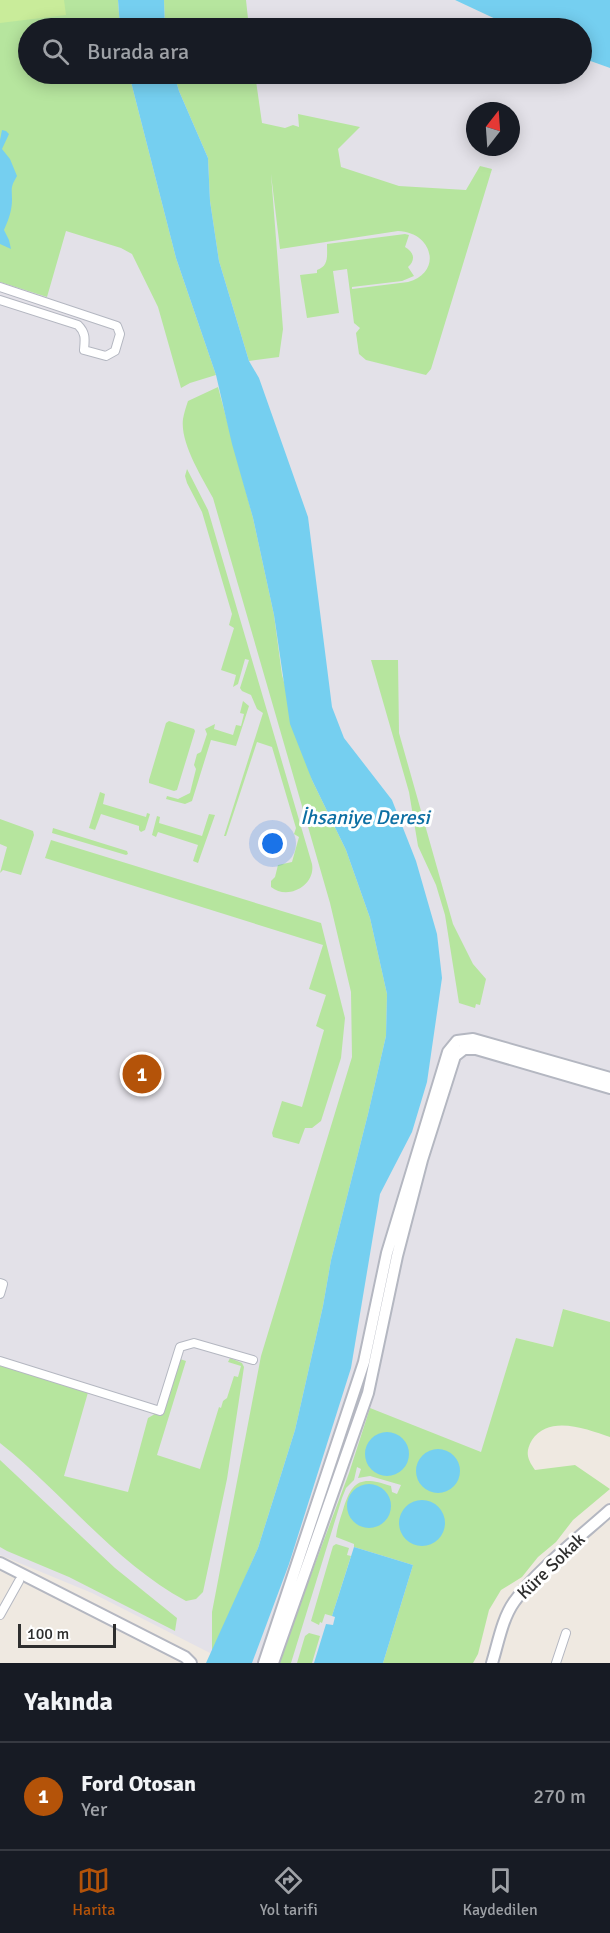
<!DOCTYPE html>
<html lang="tr">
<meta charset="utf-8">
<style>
:root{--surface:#171b24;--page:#20242c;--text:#f1f3f6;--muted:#9ea1a6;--line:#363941;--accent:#b45309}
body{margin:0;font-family:Signika,sans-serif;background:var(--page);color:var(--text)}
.compass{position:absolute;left:466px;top:102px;width:54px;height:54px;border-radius:50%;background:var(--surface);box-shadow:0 3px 15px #0003;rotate:17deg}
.scale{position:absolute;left:18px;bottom:15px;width:98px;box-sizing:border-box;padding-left:6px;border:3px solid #2e2e2e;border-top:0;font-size:16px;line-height:21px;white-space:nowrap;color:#2e2e2e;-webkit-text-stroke:4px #fff;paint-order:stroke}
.you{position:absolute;left:273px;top:844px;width:21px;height:21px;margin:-15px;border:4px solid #fff;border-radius:50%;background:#1a73e8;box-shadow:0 0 0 9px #1a73e833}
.badge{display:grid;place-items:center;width:39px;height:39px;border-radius:50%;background:var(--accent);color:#fff;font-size:20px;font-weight:700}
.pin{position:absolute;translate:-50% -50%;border:3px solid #fff;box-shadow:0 2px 6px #0006}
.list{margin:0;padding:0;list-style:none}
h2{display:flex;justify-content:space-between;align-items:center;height:78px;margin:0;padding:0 24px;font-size:26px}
h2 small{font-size:20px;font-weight:400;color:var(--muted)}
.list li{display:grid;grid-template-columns:39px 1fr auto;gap:18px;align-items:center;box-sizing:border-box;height:108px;padding:0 24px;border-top:2px solid var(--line)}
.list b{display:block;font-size:22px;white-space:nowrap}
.list p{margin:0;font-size:20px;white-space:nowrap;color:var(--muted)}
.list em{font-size:20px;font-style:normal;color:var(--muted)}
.icon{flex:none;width:33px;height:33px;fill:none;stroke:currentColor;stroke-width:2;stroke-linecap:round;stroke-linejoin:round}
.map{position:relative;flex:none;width:610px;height:1663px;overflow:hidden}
.search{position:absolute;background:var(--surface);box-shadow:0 3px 15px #0003;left:18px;right:18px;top:18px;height:66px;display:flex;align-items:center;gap:15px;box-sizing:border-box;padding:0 21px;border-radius:33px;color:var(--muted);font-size:22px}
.sheet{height:186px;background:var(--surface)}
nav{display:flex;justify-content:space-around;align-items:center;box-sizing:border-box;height:84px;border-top:2px solid var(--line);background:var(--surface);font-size:16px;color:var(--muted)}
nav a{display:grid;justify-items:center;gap:3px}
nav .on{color:var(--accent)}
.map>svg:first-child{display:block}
.industrial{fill:#e3e1e8;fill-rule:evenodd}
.green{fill:#b6e59e}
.pitch{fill:#c9ec9a}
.water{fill:#75cff0}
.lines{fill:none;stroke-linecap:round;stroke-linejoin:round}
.street-casing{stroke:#b4b7c1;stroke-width:10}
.secondary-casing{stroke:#b4b7c1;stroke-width:14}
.street{stroke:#fff;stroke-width:8}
.secondary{stroke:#fff;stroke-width:10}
.labels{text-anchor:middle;stroke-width:6;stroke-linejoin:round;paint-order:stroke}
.street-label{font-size:18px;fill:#2e2e2e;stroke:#fff}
.water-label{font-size:20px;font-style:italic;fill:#0d6fa3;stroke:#fff}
</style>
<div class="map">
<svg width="610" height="1663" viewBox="0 0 610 1663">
<rect width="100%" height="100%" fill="#efe9e1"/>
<path class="industrial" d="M0,0H118L120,28H28V74H582V58L610,68V1322L564,1309L553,1347L516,1338L419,1663H218L212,1654L92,1593L0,1555ZM475,111H511V147H475Z
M145,0H455L515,28H149Z"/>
<path class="green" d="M0,0H118L120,28H28V74H129L176,258L216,375L190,383L181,388L158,307L132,254L121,248L66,231L47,297L0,282Z
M164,0H246L249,28H165Z
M174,74H255L262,123L285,128L293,125L299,127L298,114L360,127L338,149L341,167L399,186L466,190L480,166L492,169L431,369L426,375L366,360L359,354L356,333L360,328L354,323L347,269L333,271L339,313L307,318L300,275L317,273V270C329,266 327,256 327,244L405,234L409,235L405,247C414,252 416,260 408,267L414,276L402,281L352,287V289L408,282C443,273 433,232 398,231L280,249L271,174L283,329L279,357L249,361L219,261L210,201L208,158L179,91Z
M218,387L253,518L274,615L282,675L312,780L346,850L370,918L387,994L386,1036L368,1114L331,1260L323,1306L295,1430L258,1548L212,1654V1612L261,1356L352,1057L351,992L330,903L213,498C202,477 180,443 183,419C184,413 186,407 188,401Z
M187,469L208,510L312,864C316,885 288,901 271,887V881L275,877L278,865L292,862L299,837L294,834L296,828L272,747L257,742L226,836H224L263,713L257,709L251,695L242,691L240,688L249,660L245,659L238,684L233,687L236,675L221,670L234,628L229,625L232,614L202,512L187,483L185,476Z
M371,660H398L399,733L453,924L473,964L486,979L480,1005L476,1004L475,1008L459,1003L445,915L436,885L418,846L409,792Z
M243,701L249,706L236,746L211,740L192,801L185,804L166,799L167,796L178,799L190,793L196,769L194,765L197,754L201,752L207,734L205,729L215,724L214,729L233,735L236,725L241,726L244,714L240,713Z
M169,721L194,729L195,731L177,790L174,791L149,783V780L166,723Z
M100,792L105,794L103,804L146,817L147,813L150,814L145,830L141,832L139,830V826L101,814L95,830L89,828Z
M209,814L215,815L198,863L193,861L198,845L158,832L156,837L152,835L157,816L160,817L159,823L202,836Z
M0,819L33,831L34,835L21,875L3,870L0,873L7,847L0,844Z
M53,828L127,851L128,854L126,855L52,833Z
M51,840L321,923L345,1018L341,1058L321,1121L312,1128H305L299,1144L273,1137L272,1133L282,1101L302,1107L324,1030L316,1026L326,995L309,989L323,945L45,858Z
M563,1309L610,1322V1437C587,1429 549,1414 532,1440C525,1452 527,1459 535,1470L575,1465L610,1489L573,1520L556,1542L538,1557L522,1577L501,1590L489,1610L478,1654L473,1663H383L413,1565L354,1547V1544L336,1537C337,1528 340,1519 343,1510C352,1479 362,1476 391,1486L392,1492L397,1494L401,1485L370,1476L358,1478L361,1469L357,1467L354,1480L346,1488L342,1498L291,1663H278L349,1473L370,1408L481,1452L516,1338L553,1347Z
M230,1358L242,1363L244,1367L227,1479L203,1592L196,1599L186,1601C114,1562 63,1493 0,1443V1364L89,1389L64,1476L128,1492L148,1418L160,1411L180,1359L186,1361L157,1455L200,1469L219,1407L221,1408L223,1401L227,1398L234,1376L238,1377L241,1366L228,1362Z
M0,1460L115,1568L177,1618L175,1631L69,1577L7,1551L0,1547Z
M336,1544L349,1548L347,1555L351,1556L332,1616L325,1614L322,1623L320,1622L319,1625L311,1621L333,1546Z
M309,1633L320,1636L312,1663H297L305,1636Z"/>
<path class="pitch" d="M0,0H64L66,15L0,23Z"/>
<path class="water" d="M118,0H164L165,28H120Z
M455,0H610V68L582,58V28H515Z
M129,74H174L179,91L208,158L210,201L219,261L249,361L259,378L308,517L332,707L344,738L392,800L416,861L437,934L442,978L427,1082L412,1132L380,1194L351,1368L289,1564L252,1663H206L258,1548L295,1430L323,1306L331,1260L368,1114L386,1036L387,994L370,918L346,850L312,780L290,724L274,615L253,518L232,444L216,375L176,258Z
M2,130L6,131L9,134L2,149L10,159L17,176C10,188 12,188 12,200C12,211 8,221 4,230L9,240L11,249L0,244V140Z
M365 1454a22 22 0 1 1 44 0a22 22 0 1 1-44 0Z
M416 1471a22 22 0 1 1 44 0a22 22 0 1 1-44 0Z
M347 1506a22 22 0 1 1 44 0a22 22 0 1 1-44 0Z
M399 1523a23 23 0 1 1 46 0a23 23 0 1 1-46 0Z
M354,1547L413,1565L383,1663H314L326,1624L333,1625L335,1617L332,1616Z"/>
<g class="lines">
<defs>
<path id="street" d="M0,287L117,326L120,334L115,351L106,356L84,350C85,339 86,333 78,325L0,300
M0,1283L3,1284L0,1294
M0,1361L160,1411L180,1347L194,1343L253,1360
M0,1615L19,1581
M556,1663L566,1633"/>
<path id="secondary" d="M0,1563L185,1657L191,1663
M264,1663L364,1362L387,1253L448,1052L457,1041L473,1039L610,1078
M273,1663L368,1393L397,1256L422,1160L455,1056L464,1049H476L610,1088
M492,1663C498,1644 502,1619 514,1602C536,1571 581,1536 610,1510"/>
</defs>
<use href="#street" class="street-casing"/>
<use href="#secondary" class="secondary-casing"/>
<use href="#street" class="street"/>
<use href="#secondary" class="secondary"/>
</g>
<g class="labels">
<g class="street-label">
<text transform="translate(551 1566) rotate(-44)" y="6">Küre Sokak</text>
</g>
<g class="water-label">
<text x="365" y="824">İhsaniye Deresi</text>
</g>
</g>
</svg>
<svg class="compass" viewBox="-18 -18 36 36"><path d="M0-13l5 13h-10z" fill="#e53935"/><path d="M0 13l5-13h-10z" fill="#9ea1a6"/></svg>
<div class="scale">100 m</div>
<div class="you"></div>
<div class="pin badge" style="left:142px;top:1074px">1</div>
<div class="search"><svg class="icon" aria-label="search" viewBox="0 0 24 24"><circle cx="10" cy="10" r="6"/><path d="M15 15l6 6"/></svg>Burada ara</div>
</div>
<section class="sheet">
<h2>Yakında<small></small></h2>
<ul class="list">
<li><span class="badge">1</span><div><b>Ford Otosan</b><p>Yer</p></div><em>270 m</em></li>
</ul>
</section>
<nav>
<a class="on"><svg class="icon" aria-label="map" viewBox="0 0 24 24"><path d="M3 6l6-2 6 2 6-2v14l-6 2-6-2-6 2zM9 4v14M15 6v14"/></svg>Harita</a>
<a><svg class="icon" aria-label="directions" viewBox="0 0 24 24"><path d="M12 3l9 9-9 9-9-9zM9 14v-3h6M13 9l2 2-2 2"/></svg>Yol tarifi</a>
<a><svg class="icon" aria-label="saved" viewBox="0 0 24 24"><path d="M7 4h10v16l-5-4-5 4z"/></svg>Kaydedilen</a>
</nav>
